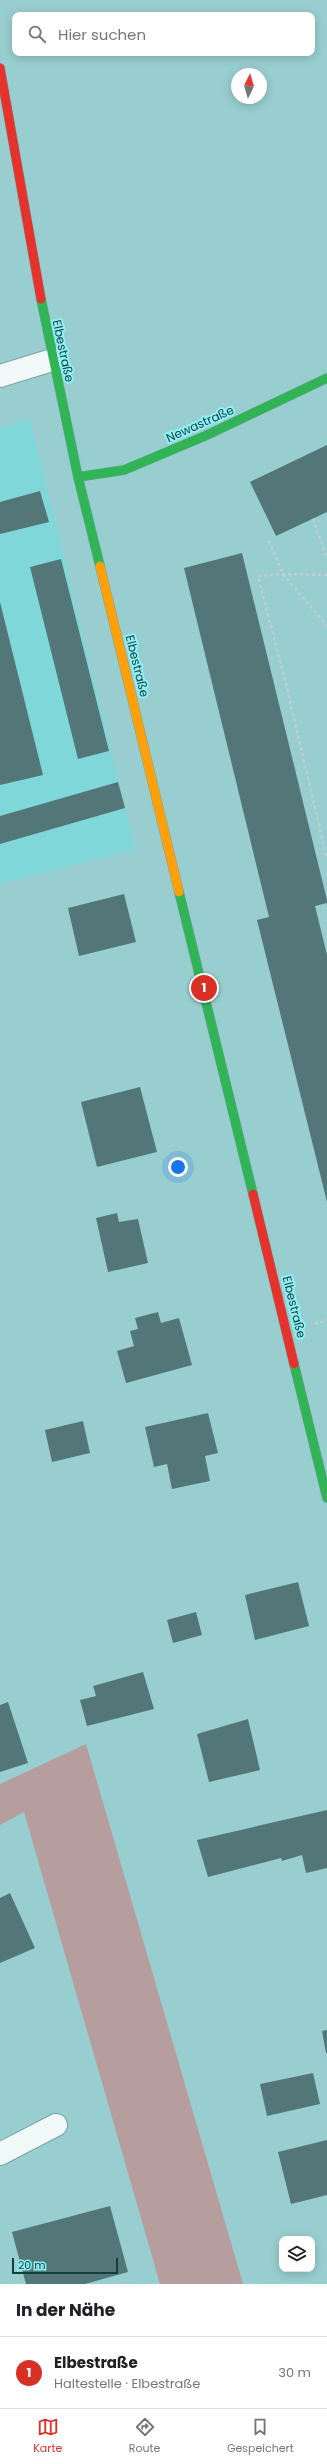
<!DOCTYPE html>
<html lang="de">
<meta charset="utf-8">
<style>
:root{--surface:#fff;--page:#f6f6f6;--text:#202124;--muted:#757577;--line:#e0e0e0;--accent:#d93025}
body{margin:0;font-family:Poppins,sans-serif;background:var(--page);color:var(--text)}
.controls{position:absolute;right:12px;bottom:12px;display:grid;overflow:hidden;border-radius:8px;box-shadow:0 2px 10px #0003}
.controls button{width:36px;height:36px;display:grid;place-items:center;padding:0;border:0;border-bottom:1px solid var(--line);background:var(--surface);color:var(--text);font:20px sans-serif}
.compass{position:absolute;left:231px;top:68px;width:36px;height:36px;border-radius:50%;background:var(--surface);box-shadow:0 2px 10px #0003;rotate:5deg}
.scale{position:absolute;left:12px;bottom:10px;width:106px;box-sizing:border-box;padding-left:4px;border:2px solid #143f41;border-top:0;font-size:11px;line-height:14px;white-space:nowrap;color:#143f41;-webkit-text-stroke:3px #8ef1f5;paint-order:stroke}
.you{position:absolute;left:178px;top:1167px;width:14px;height:14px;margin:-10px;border:3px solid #fff;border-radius:50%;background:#1a73e8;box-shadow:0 0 0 6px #1a73e833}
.badge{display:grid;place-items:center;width:26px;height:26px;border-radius:50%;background:var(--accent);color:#fff;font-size:13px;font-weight:700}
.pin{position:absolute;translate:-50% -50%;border:2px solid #fff;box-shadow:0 1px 4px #0006}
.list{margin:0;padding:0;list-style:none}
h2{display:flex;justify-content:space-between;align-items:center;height:52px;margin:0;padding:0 16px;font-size:17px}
h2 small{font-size:13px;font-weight:400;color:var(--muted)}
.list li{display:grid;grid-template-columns:26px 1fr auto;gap:12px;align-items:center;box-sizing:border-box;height:72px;padding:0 16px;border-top:1px solid var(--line)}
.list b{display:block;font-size:15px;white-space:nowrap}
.list p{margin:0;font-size:13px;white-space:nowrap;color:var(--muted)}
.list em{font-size:13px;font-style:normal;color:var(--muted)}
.icon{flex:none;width:22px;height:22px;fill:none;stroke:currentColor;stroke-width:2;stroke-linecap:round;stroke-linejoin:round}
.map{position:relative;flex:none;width:327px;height:2284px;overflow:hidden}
.search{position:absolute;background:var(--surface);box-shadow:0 2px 10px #0003;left:12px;right:12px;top:12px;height:44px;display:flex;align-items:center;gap:10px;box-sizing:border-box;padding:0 14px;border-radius:8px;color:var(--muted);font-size:15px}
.sheet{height:124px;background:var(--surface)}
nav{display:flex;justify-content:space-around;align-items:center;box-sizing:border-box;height:56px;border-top:1px solid var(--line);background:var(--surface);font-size:11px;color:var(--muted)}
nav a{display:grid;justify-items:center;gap:2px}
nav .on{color:var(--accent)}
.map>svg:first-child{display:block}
.built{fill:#80d7da}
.forest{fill:#b69d9e}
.building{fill:#537779}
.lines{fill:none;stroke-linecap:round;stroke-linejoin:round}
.street-casing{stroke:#78a4a6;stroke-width:24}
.fast-casing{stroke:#78a4a6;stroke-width:10}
.slow-casing{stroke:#78a4a6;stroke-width:10}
.jam-casing{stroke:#78a4a6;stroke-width:10}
.path{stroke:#bed0d1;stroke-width:2.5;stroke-dasharray:3 3;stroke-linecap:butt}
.street{stroke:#f0f8f8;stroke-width:22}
.fast{stroke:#30b455;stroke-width:9}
.slow{stroke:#ff9f0a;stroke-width:9}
.jam{stroke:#e5322d;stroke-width:9}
.labels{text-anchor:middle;stroke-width:4;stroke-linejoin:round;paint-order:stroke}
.street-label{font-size:12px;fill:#143f41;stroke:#8ef1f5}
</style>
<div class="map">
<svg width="327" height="2284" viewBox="0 0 327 2284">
<rect width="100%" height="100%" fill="#98ced0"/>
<path class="built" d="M30,419L135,849L0,884V428Z"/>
<path class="forest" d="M86,1744L243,2284H160L24,1812L0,1825V1784Z"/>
<path class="building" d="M327,445V512L276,536L250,482Z
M40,491L49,522L0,534V502Z
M242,553L327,900V903L315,906L327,955V1202L257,920L269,917L184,568Z
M61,559L109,751L78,759L30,567Z
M0,602L43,775L0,785Z
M118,782L125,808L0,844V816Z
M124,894L136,942L79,956L68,908Z
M140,1087L157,1152L97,1167L81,1102Z
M117,1213L119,1222L138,1219L148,1263L108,1272L96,1218Z
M158,1312L161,1323L179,1318L192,1365L126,1383L117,1351L134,1346L130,1331L138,1329L135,1318Z
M208,1413L218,1453L205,1456L210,1481L172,1489L167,1464L154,1467L145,1427Z
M83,1421L90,1453L52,1462L45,1430Z
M298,1582L309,1626L255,1640L245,1595Z
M196,1612L202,1635L173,1643L167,1620Z
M143,1672L154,1709L87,1726L80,1700L96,1696L93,1686Z
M8,1702L28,1763L0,1772V1705Z
M248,1719L260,1770L209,1782L197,1734Z
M327,1810V1868L306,1873L302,1855L282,1861L281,1858L208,1877L197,1840Z
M10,1893L35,1948L0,1963V1898Z
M327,2030V2053H326L322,2031Z
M313,2073L320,2104L267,2116L260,2084Z
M327,2140V2195L291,2204L278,2152Z
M110,2206L128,2272L85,2284H26L12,2232Z"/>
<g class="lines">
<defs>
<path id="street" d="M0,376L52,360
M0,2154L56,2125"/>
<path id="fast" d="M41,299L78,477L100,566
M78,477L124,470L205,436L327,378
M179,892L253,1194
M294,1364L327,1498"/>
<path id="slow" d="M100,566L179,892"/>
<path id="jam" d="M0,68L41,299
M253,1194L294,1364"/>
</defs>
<use href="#street" class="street-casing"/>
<use href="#fast" class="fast-casing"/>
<use href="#slow" class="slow-casing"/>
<use href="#jam" class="jam-casing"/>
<path class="path" d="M313,519L327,558
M269,541L283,574L327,626
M327,575L283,574L258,576L285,680L327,859
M315,1324L327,1320"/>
<use href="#street" class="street"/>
<use href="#fast" class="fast"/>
<use href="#slow" class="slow"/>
<use href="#jam" class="jam"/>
</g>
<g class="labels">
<g class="street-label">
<text transform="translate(63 351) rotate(78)" y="4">Elbestraße</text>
<text transform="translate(200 424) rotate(-24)" y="4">Newastraße</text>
<text transform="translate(137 666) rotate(76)" y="4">Elbestraße</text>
<text transform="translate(294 1307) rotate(76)" y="4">Elbestraße</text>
</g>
</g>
</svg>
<div class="controls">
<button><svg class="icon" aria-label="layers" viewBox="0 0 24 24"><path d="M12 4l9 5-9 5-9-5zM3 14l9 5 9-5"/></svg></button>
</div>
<svg class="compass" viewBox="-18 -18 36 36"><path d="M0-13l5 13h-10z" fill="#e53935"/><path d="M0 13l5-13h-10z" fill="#757577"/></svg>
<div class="scale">20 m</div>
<div class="you"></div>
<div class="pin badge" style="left:204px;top:988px">1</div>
<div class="search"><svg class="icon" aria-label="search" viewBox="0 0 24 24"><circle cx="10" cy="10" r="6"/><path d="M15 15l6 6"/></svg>Hier suchen</div>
</div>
<section class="sheet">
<h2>In der Nähe<small></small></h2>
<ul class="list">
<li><span class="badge">1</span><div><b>Elbestraße</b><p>Haltestelle · Elbestraße</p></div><em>30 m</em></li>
</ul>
</section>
<nav>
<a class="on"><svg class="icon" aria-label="map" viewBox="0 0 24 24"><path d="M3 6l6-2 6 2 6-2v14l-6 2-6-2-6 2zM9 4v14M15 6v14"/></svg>Karte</a>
<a><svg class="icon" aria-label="directions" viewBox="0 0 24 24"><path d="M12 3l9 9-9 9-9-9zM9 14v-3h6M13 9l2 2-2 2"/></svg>Route</a>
<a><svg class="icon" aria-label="saved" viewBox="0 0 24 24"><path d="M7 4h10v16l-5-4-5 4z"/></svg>Gespeichert</a>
</nav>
